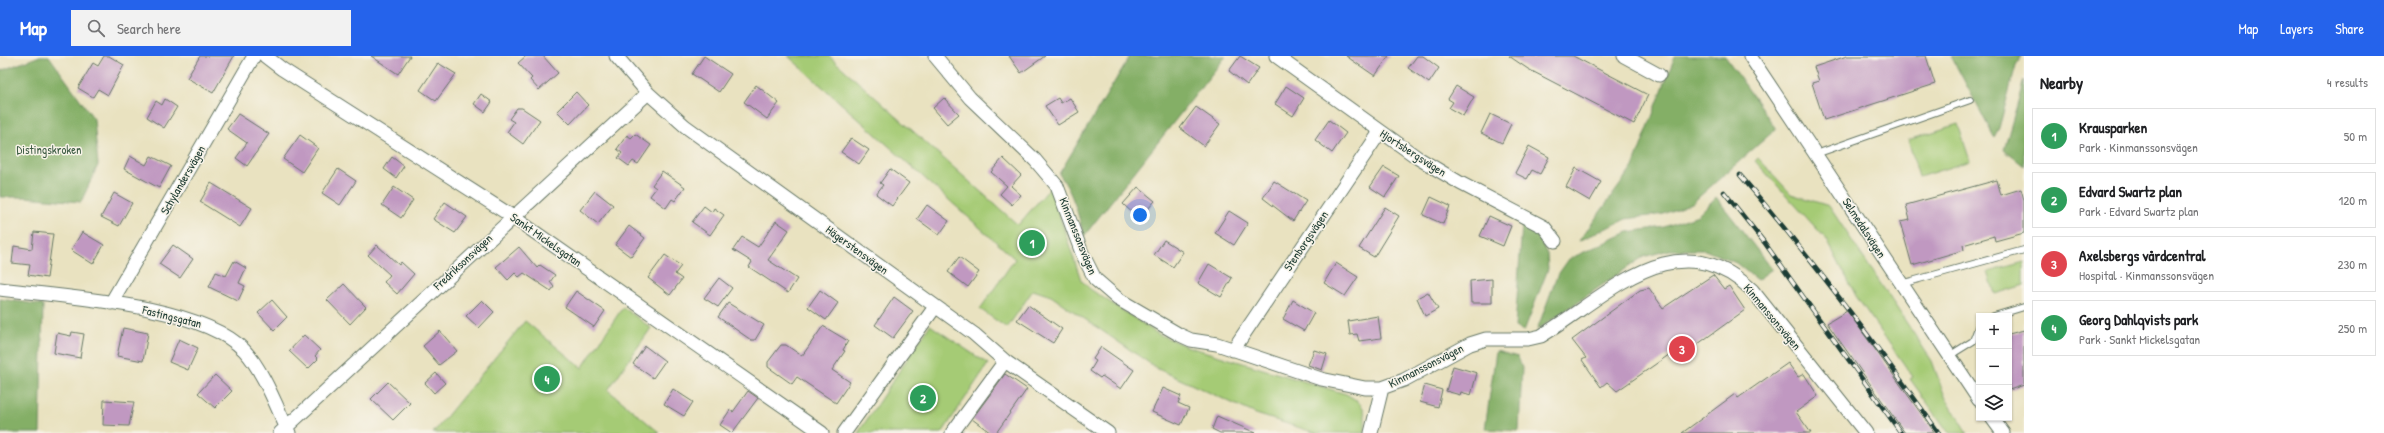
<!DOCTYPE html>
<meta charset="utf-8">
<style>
:root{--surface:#fff;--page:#f2f2f2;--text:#202124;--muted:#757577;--line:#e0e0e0;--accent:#2563eb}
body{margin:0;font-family:"Patrick Hand",sans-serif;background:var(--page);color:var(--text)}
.controls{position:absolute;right:12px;bottom:12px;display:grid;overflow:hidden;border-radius:0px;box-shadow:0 1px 3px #0004}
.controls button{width:36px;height:36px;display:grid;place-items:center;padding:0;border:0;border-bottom:1px solid var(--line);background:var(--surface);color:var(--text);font:20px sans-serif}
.you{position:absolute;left:1140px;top:159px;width:14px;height:14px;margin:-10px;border:3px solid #fff;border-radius:50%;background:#1a73e8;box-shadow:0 0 0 6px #1a73e833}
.badge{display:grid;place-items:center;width:26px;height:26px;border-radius:50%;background:var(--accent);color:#fff;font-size:13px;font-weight:700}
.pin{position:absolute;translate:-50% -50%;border:2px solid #fff;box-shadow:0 1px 4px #0006}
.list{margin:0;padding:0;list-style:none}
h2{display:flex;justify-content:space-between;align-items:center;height:52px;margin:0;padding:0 16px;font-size:17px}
h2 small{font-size:13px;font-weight:400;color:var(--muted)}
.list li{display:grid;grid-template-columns:26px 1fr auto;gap:12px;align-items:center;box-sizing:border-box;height:56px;margin:0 8px 8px;padding:0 8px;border:1px solid var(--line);border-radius:0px}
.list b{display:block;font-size:15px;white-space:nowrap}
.list p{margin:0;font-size:13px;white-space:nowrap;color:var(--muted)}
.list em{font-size:13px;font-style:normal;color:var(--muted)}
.icon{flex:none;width:22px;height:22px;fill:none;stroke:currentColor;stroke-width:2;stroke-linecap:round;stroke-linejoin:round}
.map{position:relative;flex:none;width:2024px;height:377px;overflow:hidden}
header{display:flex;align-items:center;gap:24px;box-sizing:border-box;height:56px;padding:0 20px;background:var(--accent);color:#fff}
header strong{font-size:19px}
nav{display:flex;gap:22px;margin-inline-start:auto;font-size:14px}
.search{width:280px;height:36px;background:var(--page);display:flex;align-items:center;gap:10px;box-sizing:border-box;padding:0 14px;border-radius:0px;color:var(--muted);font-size:15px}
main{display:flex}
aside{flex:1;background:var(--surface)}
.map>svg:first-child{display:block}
.green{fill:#a5cb75;stroke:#628454}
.forest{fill:#84af66;stroke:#52764d}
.building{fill:#c098c1}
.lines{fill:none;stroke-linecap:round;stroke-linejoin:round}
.lane-casing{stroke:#667765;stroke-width:8}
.street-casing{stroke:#667765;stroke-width:15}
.lane{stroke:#fff;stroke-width:6}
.street{stroke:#fff;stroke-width:13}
.rail-casing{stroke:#1f3d34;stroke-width:4.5}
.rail{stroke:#f7f3e8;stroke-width:3;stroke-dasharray:9;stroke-linecap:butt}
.labels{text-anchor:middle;stroke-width:3;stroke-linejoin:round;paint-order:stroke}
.park-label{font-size:12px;fill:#3a5941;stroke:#f7f3e8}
.street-label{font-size:12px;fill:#1f3d34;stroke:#f7f3e8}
</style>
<header>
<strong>Map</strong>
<div class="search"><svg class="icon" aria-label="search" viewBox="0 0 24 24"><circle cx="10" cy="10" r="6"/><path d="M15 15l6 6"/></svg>Search here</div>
<nav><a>Map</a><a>Layers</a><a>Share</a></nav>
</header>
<main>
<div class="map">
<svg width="2024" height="377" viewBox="0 0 2024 377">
<rect width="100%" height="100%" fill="#f7f3e8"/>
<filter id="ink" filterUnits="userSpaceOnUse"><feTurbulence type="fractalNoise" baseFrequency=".025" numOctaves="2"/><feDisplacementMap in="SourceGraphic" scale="8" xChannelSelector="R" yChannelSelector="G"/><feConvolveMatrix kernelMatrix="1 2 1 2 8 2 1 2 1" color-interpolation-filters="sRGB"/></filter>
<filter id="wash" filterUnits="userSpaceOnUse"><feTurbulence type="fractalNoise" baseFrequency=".012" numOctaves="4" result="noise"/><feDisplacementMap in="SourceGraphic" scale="16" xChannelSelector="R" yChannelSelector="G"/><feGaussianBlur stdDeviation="0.9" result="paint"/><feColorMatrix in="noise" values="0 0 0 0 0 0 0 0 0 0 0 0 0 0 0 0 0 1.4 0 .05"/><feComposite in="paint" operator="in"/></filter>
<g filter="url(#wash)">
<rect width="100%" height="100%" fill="#e9e2c0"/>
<path class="green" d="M788,0H829L1018,169L1050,132L1081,224L1090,233L1158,278L1186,290L1346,338C1367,350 1365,353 1365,377H1316L1256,358L1158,313L1051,240L1033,234L1007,272L980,253L1015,203Z
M1958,68L1970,105L1919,121L1908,84Z
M1758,102L1791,138L1829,150L1932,305L1944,338L1967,377H1949L1910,323L1913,321L1856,240L1827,184L1755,105Z
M2024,206V229L1995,238L1988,216Z
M623,251L651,272L608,334L660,377H433L525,265L582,312Z
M930,269L988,308L942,377H858Z"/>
<path class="forest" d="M40,0H49L94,63L98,109L81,146L25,141H0V15Z
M1130,0H1226L1084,180C1078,158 1073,136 1059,118Z
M1675,0H1725L1776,73L1692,147L1664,158L1626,163L1579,185L1633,111Z
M1951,0H2022L2016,9L1999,72L1994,81Z
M2024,24V110L2004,94Z
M1716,141L1772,213L1757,224L1736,207L1705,194H1669L1643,201L1537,274L1557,220L1569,203L1628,176L1664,171L1698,159Z
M1522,169L1534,174L1547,198L1548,213L1524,275L1515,271Z
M0,243L43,249L40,377H0Z
M1496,295L1518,301L1522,312L1519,375L1485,373Z"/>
<g id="blocks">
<path class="building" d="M104,0H109L124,9L108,39L98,33L93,41L78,32L93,7L98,10Z
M200,0H234L213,37L187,22Z
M371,0H410L398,18Z
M526,0H543L558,17L539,34L530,24L532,22L518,7Z
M704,0L731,18L719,36L692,18Z
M1009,0H1045L1021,17Z
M1240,0L1259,12L1247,29L1229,15Z
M1346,0H1389L1375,20Z
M1417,0H1423L1439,12L1429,27L1408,12Z
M1509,0H1573L1648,39L1634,68L1528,13Z
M1847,0H1926L1935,28L1824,64L1812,27L1819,25L1814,11Z
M438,7L456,18L436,45L420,34Z
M756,29L779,47L767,63L744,46Z
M1286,30L1304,42L1293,60L1275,48Z
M1456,30L1474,41L1463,60L1449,52L1453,46L1448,43Z
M576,36L588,49L570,68L557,55Z
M481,38L492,46L485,56L474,48Z
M944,42L959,58L947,68L933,52Z
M1058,42L1061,47L1070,42L1079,56L1058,69L1045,50Z
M165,43L177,51L164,72L147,61L156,45L162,49Z
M1196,51L1220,68L1204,90L1180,72Z
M517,52H522L540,64L523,88L507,76L514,66L509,63Z
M238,58L269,78L247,110L236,102L247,87L227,73Z
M1490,58L1511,68L1502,87L1481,77Z
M1329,64L1346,77L1332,97L1315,84Z
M635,78L651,89L638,108L633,105L629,110L618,102L622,97L617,93L627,79L631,82Z
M300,79L318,92L302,116L283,103Z
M851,82L869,94L859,108L841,96Z
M1529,90L1549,101L1540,118L1532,114L1527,123L1515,117Z
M130,100L146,109L151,100L171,110L159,132L124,113Z
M392,101L404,110L396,122L384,113Z
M1003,102L1021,119L1011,130L1021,139L1012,149L1000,138L1007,130L991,116Z
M1384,111L1399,120L1385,141L1370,131Z
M1576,112L1601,126L1590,145L1566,131Z
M338,113L356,125L340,149L322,137Z
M890,113L909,127L892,150L876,138L883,129L880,127Z
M662,115L685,131L675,145L672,143L666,152L650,140L656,132L652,129Z
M1997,124L2001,139L2021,133L2024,144V177L1995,185L1994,180L1963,189L1964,194L1912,209L1900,166L1910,164L1906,149Z
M1274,125L1306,145L1293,165L1263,142Z
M211,127L252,152L240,171L200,146Z
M394,131L413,144L401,162L382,149Z
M1138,131L1155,145L1139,163L1123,148Z
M595,135L613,149L598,168L580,154Z
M114,137L132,147L119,170L101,161Z
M1431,141L1450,150L1443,168L1423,159Z
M445,146L467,161L455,177L433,163Z
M927,149L949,165L939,179L917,163Z
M704,150L712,156L714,152L724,159L710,179L692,166Z
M1385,151L1399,160L1374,201L1359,192Z
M1229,155L1248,167L1234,189L1215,177Z
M1489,160L1511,170L1503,190L1480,180Z
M776,165L789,174L768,204L797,223L788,237L749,211L752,206L733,194L742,181L758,191Z
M629,170L645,182L631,201L615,189Z
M34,176L53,178L47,222L28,219L30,209L12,207L14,190L32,193Z
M82,176L104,189L93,208L71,194Z
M1164,184L1183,196L1173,211L1154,199Z
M173,189L193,203L180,222L159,208Z
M377,189L399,209L401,206L414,218L397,238L384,226L390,219L368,199Z
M519,191L537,212L540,209L555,219L550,226L554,231L551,235L524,217L519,221L515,217L508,224L496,211Z
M665,199L681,210L675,218L682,223L670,239L648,222Z
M959,201L979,216L968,231L948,216Z
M234,205L246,212L239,227L245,230L238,245L209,231L216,216L226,220Z
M1336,207L1358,221L1345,240L1324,227Z
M1209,208L1232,222L1221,241L1198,227Z
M1713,219L1724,233L1729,230L1745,254L1691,293L1686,287L1617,335L1607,326L1601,331L1582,304L1586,302L1572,284L1640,234L1649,232L1663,252Z
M719,222L732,232L718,251L704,242Z
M1492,223V247H1471L1470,225Z
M344,228L366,251L350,268L327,244Z
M820,234L838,247L826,264L808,251Z
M576,235L605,255L594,271L565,251Z
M1428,236L1438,253L1425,260L1417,242Z
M894,241L913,255L893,282L875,269Z
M272,244L287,261L274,274L258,257Z
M482,244L494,256L479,272L466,260Z
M1293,244L1314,257L1304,275L1283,263Z
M728,247L764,269L755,284H751L718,261Z
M1028,249L1062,273L1053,287L1017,264Z
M1847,255L1874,292L1935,377H1905L1827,267Z
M1378,260L1381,282L1359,285L1357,278L1350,279L1348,265Z
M823,270L848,285L843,294L845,295L832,314L850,326L836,347L797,321L792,328L768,311V306L781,289H786L802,300Z
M123,272L148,277L143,305L117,300Z
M2024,274V329L2009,334V278Z
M440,275L457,295L439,309L423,290Z
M72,276L84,278L80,302L54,297L57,277L71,280Z
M304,279L320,294L315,300L318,303L308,313L289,295Z
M179,283L198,292L188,314L169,306Z
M645,290L665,305L653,322L633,308Z
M1101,291L1134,314L1121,333L1102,320L1100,322L1090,315L1096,305L1093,303Z
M1314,294L1327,298L1322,314L1308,309Z
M1788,307L1798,321L1804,318L1818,340L1796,356L1811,377H1682L1735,338L1738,342Z
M1453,310L1477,317L1471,339L1461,336L1460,339L1446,335Z
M436,317L445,327L434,337L425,327Z
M1005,318L1027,333L996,377H991L972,363Z
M215,319L232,335L215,352L198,337Z
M388,326L410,347L393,364L371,343Z
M1425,329L1442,334L1438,351L1420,346Z
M1163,332L1181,340L1178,347L1189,352L1181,369L1152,356Z
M673,333L693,346L684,360L664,348Z
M748,335L758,342L732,377L720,369L730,354L733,356Z
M104,344L134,346L129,370L103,369Z
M1217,360L1256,377H1220L1212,373Z"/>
</g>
</g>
<g filter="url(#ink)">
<use href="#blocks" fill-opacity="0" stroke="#667765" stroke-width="1"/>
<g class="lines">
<defs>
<path id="lane" d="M1816,98L1970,44
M1901,228L2024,194
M1994,260L2024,251
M1949,300L1973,285L1979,269"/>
<path id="street" d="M265,0L282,13L513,161L822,377
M616,0L648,37L685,70L974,278L1005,305L1108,377
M935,0L970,42L1035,104L1057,130L1082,197L1095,223L1118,243L1180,279L1191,284L1217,288L1321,323L1365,332H1382L1404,324L1470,288L1486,283H1528L1541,280C1609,239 1676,163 1752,234L1866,377
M1276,0L1418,102L1460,127L1544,171L1555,185
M1624,0L1659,19
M1750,0L1979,344
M0,233C64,241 199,248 244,294C263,314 277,352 289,377
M111,247L254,0
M1233,294L1380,76
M1992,362L2003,377
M280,377L648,37
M844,377L935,251
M952,377L1005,305
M1371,377L1382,332"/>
</defs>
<use href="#lane" class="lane-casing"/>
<use href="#street" class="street-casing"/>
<use href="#lane" class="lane"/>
<use href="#street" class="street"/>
<defs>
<path id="rail" d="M1740,119C1811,202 1876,288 1939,377
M1724,136L1764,186L1901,377"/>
</defs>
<use href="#rail" class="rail-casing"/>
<use href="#rail" class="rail"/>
</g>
</g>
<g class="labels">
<g class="park-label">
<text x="49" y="98">Distingskroken</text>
</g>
<g class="street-label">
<text transform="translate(1413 97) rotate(33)" y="4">Hjortsbergsvägen</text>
<text transform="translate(183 124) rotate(-60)" y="4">Schylandersvägen</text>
<text transform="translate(1864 172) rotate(57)" y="4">Selmedalsvägen</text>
<text transform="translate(1078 180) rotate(68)" y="4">Kinmanssonsvägen</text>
<text transform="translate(546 184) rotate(35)" y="4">Sankt Mickelsgatan</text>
<text transform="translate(1306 185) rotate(-56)" y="4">Stenborgsvägen</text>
<text transform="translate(857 194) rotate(36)" y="4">Hägerstensvägen</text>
<text transform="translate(463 206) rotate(-43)" y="4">Fredriksonsvägen</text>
<text transform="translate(172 261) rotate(14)" y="4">Fastingsgatan</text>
<text transform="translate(1772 261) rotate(50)" y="4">Kinmanssonsvägen</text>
<text transform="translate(1426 310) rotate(-27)" y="4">Kinmanssonsvägen</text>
</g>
</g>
</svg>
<div class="controls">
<button>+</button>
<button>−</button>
<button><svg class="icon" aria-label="layers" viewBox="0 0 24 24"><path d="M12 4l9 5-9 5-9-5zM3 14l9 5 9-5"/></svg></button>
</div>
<div class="you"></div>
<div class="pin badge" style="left:1032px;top:187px;background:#2e9e5b">1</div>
<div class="pin badge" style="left:923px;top:342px;background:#2e9e5b">2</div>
<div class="pin badge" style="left:1682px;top:293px;background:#e0444e">3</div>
<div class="pin badge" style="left:547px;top:323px;background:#2e9e5b">4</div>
</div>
<aside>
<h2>Nearby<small>4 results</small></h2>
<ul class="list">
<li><span class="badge" style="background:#2e9e5b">1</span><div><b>Krausparken</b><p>Park · Kinmanssonsvägen</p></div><em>50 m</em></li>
<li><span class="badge" style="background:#2e9e5b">2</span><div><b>Edvard Swartz plan</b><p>Park · Edvard Swartz plan</p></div><em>120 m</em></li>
<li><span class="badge" style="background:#e0444e">3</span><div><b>Axelsbergs vårdcentral</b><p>Hospital · Kinmanssonsvägen</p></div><em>230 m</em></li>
<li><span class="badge" style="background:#2e9e5b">4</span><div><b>Georg Dahlqvists park</b><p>Park · Sankt Mickelsgatan</p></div><em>250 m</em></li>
</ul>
</aside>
</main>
